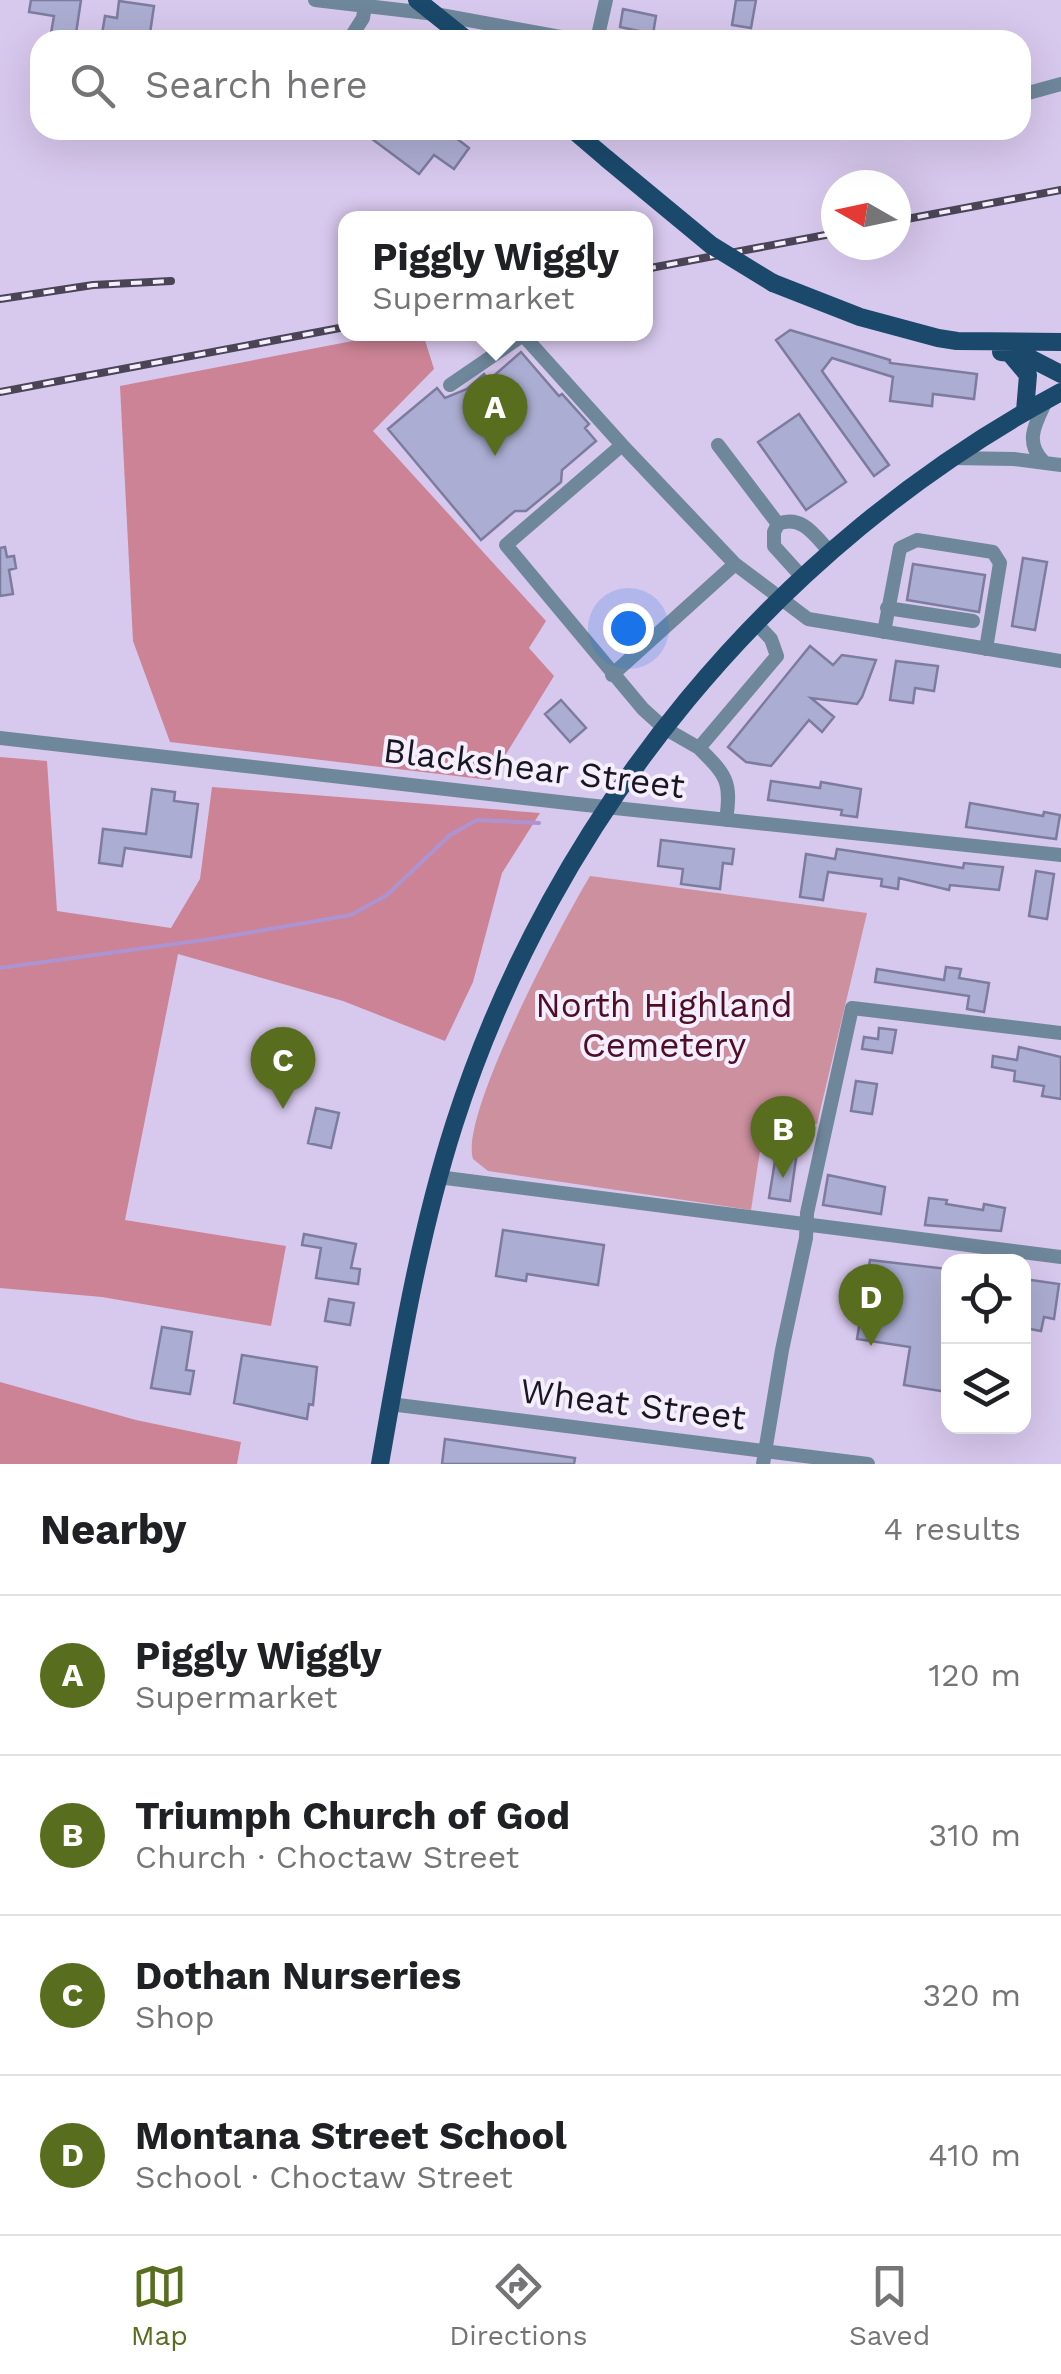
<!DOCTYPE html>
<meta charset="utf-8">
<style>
:root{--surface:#fff;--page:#f6f6f6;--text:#202124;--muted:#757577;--line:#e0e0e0;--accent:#586e1e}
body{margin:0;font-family:"Work Sans",sans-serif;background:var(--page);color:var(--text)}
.controls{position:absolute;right:30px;bottom:30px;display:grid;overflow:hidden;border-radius:20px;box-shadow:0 10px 40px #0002}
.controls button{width:90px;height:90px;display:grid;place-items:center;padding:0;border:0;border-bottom:2px solid var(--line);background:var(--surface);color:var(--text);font:50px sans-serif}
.compass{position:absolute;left:821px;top:170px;width:90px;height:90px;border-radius:50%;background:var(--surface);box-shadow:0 10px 40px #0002;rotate:279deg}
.you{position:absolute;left:628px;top:628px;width:35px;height:35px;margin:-25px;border:8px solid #fff;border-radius:50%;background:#1a73e8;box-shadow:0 0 0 15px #1a73e833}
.badge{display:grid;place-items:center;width:65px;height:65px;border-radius:50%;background:var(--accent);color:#fff;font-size:32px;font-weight:700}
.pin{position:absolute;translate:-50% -82px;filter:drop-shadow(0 2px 5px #0008)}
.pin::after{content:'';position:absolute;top:52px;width:35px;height:30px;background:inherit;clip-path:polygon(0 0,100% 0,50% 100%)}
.popup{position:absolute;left:338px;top:211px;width:315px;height:130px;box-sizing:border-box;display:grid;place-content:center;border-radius:20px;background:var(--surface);filter:drop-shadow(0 2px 8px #0005);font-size:32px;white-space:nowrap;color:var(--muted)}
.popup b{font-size:38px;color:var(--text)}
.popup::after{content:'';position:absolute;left:50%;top:100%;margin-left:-20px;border:20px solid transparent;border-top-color:var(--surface)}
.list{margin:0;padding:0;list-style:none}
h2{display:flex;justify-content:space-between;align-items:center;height:130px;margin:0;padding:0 40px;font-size:42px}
h2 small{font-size:32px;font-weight:400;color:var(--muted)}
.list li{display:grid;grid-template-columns:65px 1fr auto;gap:30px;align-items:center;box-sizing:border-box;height:160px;padding:0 40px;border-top:2px solid var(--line)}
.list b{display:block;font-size:38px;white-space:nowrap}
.list p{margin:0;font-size:32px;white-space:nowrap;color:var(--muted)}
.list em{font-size:32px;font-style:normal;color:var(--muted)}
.icon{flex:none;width:55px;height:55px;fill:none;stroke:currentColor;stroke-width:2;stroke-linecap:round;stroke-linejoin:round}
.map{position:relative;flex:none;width:1061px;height:1464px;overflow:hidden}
.search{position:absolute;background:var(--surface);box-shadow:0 10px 40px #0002;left:30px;right:30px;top:30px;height:110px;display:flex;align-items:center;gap:25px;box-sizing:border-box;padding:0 35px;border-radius:30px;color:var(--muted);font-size:38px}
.sheet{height:770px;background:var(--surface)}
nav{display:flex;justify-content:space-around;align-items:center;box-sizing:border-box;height:140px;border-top:2px solid var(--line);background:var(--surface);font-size:28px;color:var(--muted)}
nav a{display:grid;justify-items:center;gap:5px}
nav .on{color:var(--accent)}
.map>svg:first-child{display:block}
.green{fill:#cd909e}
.forest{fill:#cb8395}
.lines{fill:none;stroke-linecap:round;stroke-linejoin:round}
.stream{stroke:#ad94d0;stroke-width:4}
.building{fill:#acadd2;stroke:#7c7c9f;stroke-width:2.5}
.minor{stroke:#6f879b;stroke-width:14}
.major{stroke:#1a496b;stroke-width:18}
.rail-casing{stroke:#4b4457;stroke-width:8}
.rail{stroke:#f4eefd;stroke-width:4;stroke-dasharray:11;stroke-linecap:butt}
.major-bridge{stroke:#1a496b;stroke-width:18}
.labels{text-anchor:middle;stroke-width:8;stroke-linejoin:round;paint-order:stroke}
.street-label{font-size:35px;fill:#1a1522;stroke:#f4eefd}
.park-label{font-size:35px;fill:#4f0e25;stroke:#f4eefd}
</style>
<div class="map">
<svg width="1061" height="1464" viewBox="0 0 1061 1464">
<rect width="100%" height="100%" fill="#d7c8ed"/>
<path class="green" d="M590,876L867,913L817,1124L765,1118L751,1210L488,1171L473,1159C459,1115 563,921 590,876Z"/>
<path class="forest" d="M389,334H423L434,369L373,431L546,621L529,648L554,676L490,780L170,742L133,641L120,386Z
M0,757L47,761L57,911L171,928L200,879L212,787L540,813L502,873L473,982L445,1041L343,1001L178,954L125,1220L286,1246L271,1326L102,1297L0,1288Z
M0,1382L136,1420L241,1442L237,1464H0Z"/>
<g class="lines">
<path class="stream" d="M0,968L218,938L351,915L387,895L450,835L477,820L539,823"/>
</g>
<path class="building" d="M31,0H81L75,40L50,39L54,16L29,12Z
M736,0H756L751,28L732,25Z
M119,1L154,6L149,40H101L105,16L117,18Z
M623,9L656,16L653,34L620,27Z
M360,130H454L451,134L469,148L454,169L434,155L419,174Z
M790,330L890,360V363L977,374L974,399L933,394L932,406L890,401L893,377L832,358L822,371L889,465L874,476L776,340Z
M521,352L559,396L562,394L589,424L585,428L596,441L562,470L561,482L526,511H515L481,540L388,429L437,388L445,398L467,389L484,374L489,380Z
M799,414L846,482L806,510L758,442Z
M5,547L7,557L14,556L16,568L9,570L13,594L0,596V548Z
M1023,558L1047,562L1035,630L1012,626Z
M913,564L985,575L979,612L907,600Z
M810,646L833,665L842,655L876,660L862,697L857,704L811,698L834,717L822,732L809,720L771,766L746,762L728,747Z
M896,661L938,666L934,691L915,688L913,703L890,700Z
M561,700L586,728L570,742L545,714Z
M771,781L820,788L821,782L861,789L857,817L841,815L842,810L768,800Z
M152,789L175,792L174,801L198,804L191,857L125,848L122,866L99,863L103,829L146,834Z
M970,803L1043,816L1044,812L1060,815L1056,839L966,827Z
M661,840L734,849L732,864L723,863L720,889L681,884L683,869L658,866Z
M837,849L963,868L964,863L1003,867L999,890L950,885L949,890L899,878L898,889L881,886L882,879L828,872L823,900L800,897L806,854L835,859Z
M1036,871L1054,874L1047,919L1029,916Z
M946,967L961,969L959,978L989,983L984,1012L967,1009L969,996L875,982L877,969L944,980Z
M879,1028L896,1030L892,1053L862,1049L864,1037L878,1039Z
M1019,1047L1061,1057V1099L1042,1096L1044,1086L1014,1081L1015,1071L992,1067L993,1056L1017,1060Z
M856,1081L877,1084L872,1114L851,1111Z
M316,1108L339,1113L331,1148L308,1143Z
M785,1137L799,1138L790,1201L769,1198L776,1155L783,1156Z
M828,1175L885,1187L881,1214L823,1205Z
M929,1198L947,1200L946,1204L983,1210L984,1204L1005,1208L1001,1231L925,1225Z
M503,1230L604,1245L598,1285L527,1274L526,1281L496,1276Z
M304,1234L356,1244L351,1268L360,1269L358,1284L316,1278L321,1248L302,1245Z
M870,1260L948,1269L947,1392L904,1385L910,1347L857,1339Z
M1024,1279L1059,1284L1054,1319L1044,1317L1041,1331L1024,1328Z
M329,1299L354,1303L350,1325L325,1321Z
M162,1327L192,1332L186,1370L194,1371L190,1394L151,1388Z
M242,1355L317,1367L313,1405L309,1404L307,1419L234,1403Z
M445,1439L575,1458L574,1464H442Z"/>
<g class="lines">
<path class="minor" d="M315,0L435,14L577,40
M349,40L363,18L365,6
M597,40L606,0
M1021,95L1061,84
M450,385L523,335L622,445
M718,445L778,524C802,514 815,536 830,552
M952,458L1014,459L1061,465
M1043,461C1023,441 1037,421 1047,399
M778,524L774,532V546L802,577
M887,608L973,621
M755,622L771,639L777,656L699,748L664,728L643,709L506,545L622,445L735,564L808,619L1061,661
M884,632L900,548L917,540L993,552L1000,563L986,649
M612,675L735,564
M0,738L577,804L1061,855
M699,748C726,775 732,781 726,820
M438,1177L1061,1257
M390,1404L868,1464
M763,1464L782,1350L806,1238L807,1213L852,1008L1061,1033"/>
<path class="major" d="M417,0L467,40
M573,130L607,159
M773,283L860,317L938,338L957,341L1061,342
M1001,352L1022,354L1061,374
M1012,356L1028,375L1025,411
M380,1464C400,1350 419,1235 454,1125C553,815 774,546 1061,392"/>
<defs>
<path id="rail" d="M896,221L1061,190
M645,269L836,233
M0,299L93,285L171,281
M0,392L345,327"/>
</defs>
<use href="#rail" class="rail-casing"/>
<use href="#rail" class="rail"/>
<path class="major-bridge" d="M607,159L711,245L773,283"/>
</g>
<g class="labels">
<g class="street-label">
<text transform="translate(534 768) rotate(7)" y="12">Blackshear Street</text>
<text transform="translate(633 1404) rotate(7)" y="12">Wheat Street</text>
</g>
<g class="park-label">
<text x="664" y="1017">North Highland<tspan x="664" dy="40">Cemetery</tspan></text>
</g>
</g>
</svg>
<div class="controls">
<button><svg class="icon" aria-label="locate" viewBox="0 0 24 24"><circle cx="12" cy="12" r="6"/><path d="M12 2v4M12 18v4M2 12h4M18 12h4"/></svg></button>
<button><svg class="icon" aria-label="layers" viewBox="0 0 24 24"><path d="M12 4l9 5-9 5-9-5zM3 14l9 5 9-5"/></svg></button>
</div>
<svg class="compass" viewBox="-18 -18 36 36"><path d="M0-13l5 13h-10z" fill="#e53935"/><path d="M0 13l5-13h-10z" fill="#757577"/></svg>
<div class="you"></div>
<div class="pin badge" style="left:495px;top:456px">A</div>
<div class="popup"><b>Piggly Wiggly</b>Supermarket</div>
<div class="pin badge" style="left:783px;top:1178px">B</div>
<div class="pin badge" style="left:283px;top:1109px">C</div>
<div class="pin badge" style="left:871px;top:1346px">D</div>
<div class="search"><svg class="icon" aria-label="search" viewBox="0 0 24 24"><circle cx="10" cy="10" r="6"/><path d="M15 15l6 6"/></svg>Search here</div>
</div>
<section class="sheet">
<h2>Nearby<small>4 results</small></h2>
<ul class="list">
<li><span class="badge">A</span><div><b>Piggly Wiggly</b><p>Supermarket</p></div><em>120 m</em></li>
<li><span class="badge">B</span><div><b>Triumph Church of God</b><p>Church · Choctaw Street</p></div><em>310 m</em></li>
<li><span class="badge">C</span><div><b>Dothan Nurseries</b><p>Shop</p></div><em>320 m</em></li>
<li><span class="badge">D</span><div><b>Montana Street School</b><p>School · Choctaw Street</p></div><em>410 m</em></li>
</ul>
</section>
<nav>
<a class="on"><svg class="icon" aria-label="map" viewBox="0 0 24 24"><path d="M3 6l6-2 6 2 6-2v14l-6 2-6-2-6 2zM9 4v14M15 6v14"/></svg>Map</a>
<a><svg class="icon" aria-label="directions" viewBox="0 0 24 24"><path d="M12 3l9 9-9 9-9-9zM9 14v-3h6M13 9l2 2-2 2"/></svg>Directions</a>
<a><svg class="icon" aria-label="saved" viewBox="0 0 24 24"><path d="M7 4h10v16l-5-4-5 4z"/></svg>Saved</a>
</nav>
